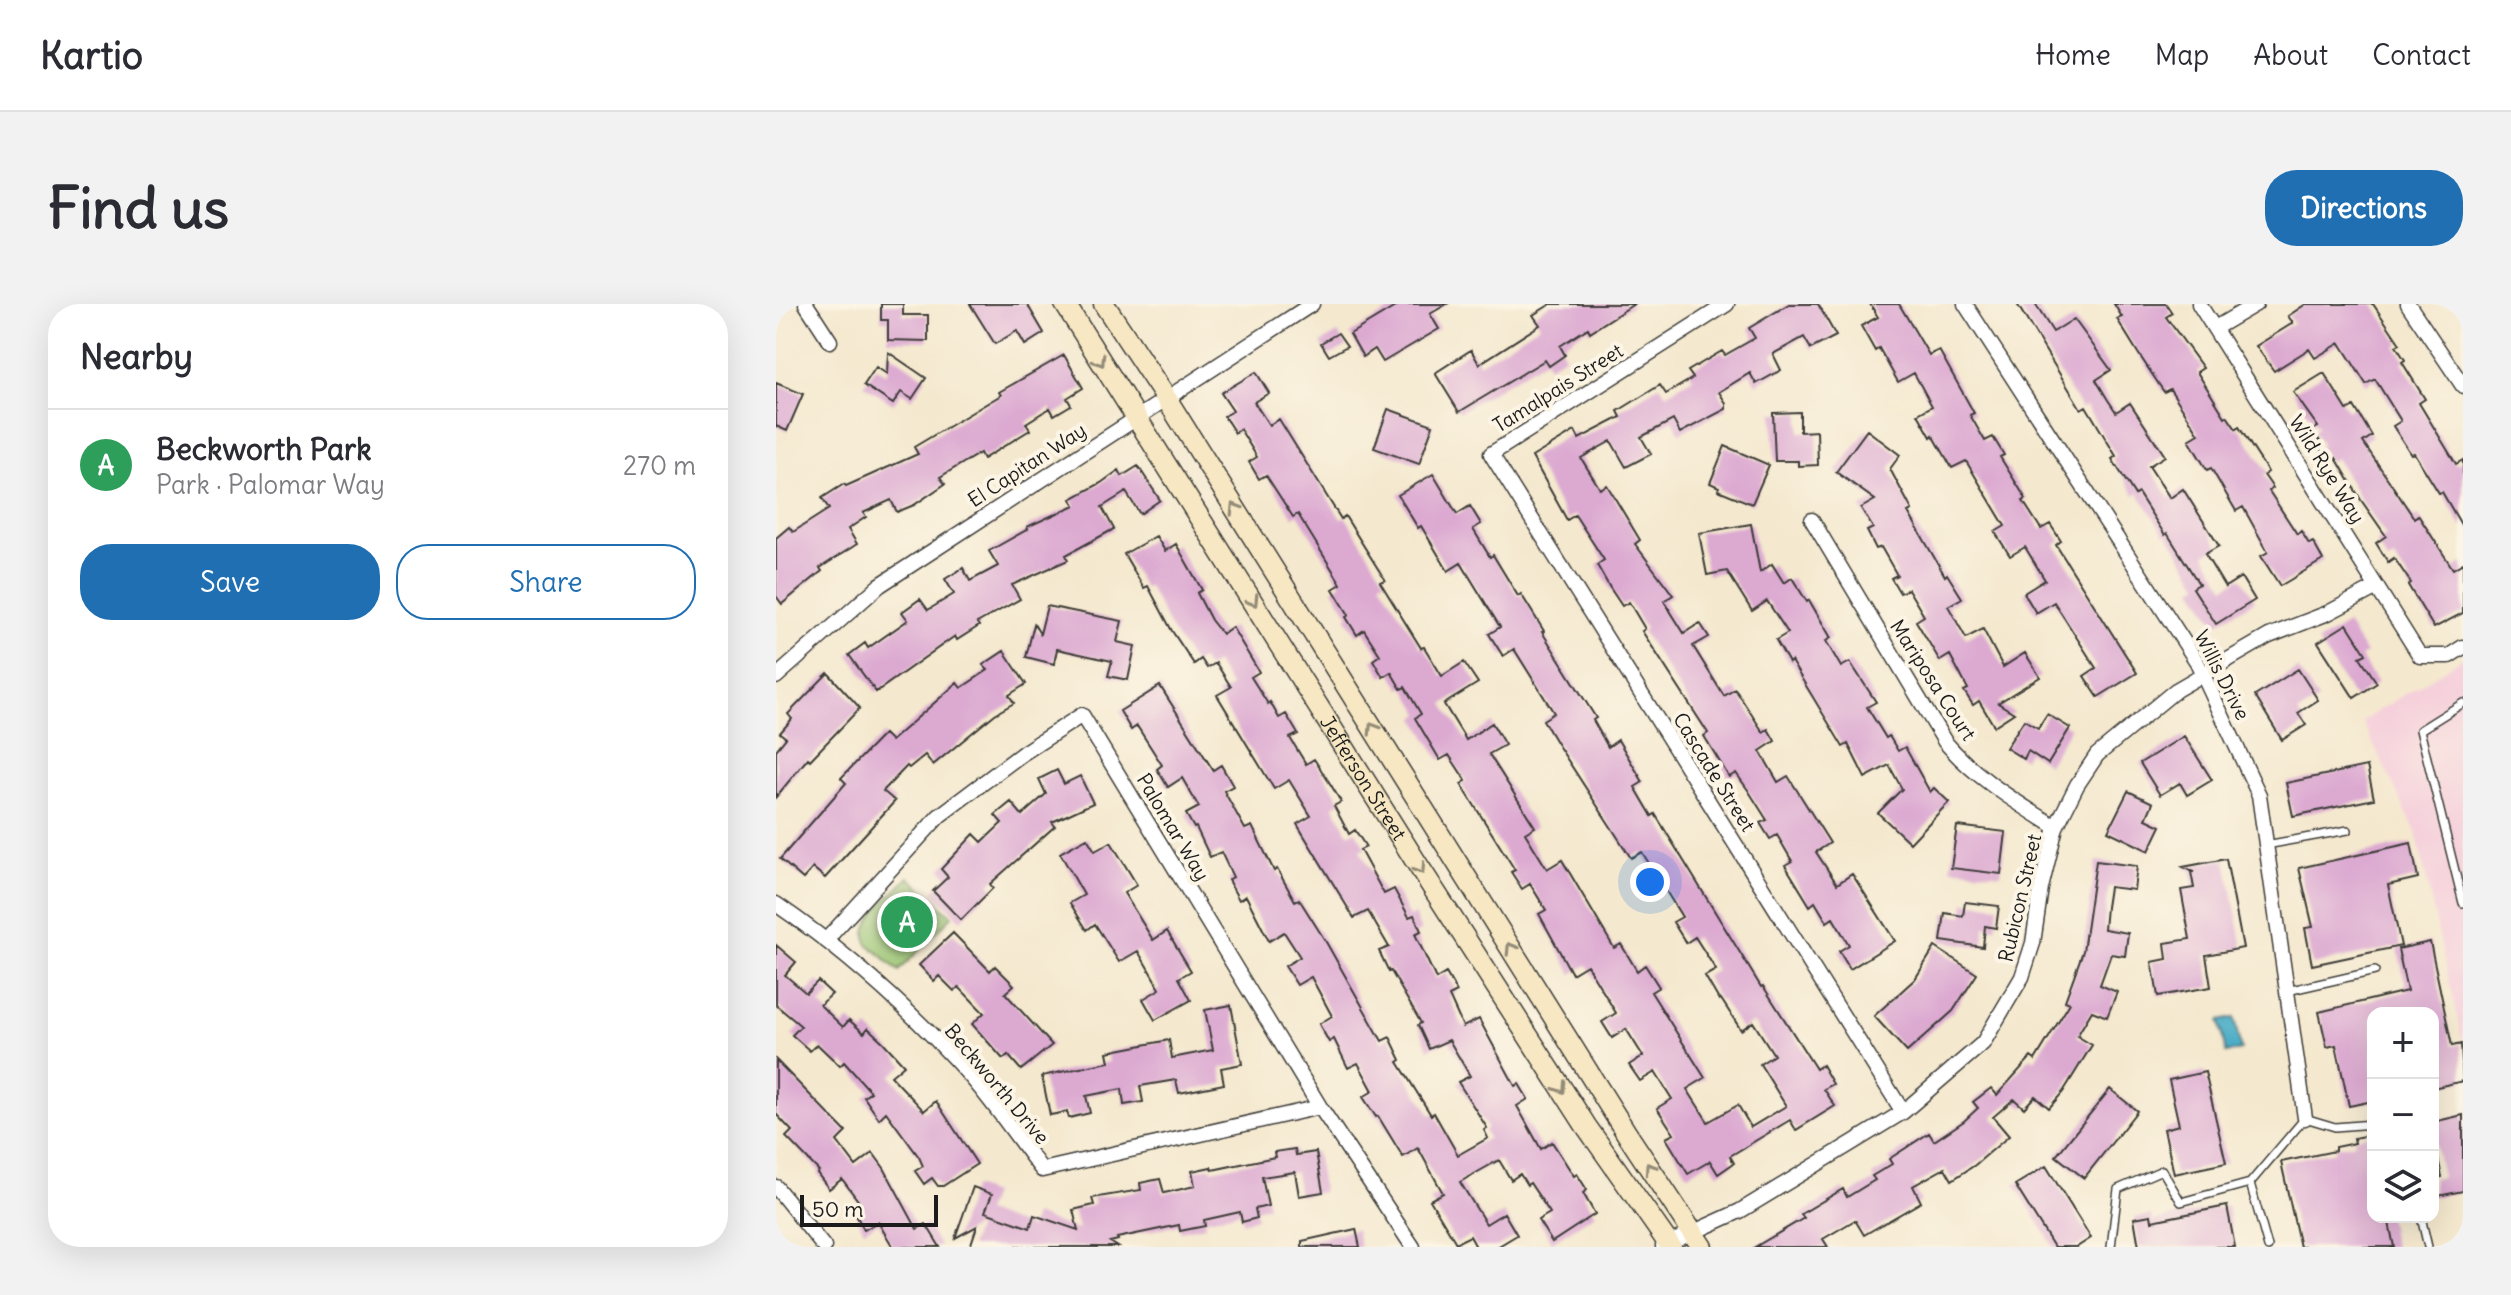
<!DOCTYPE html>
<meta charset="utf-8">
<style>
:root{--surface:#fff;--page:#f2f2f3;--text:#2b2b33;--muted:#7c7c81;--line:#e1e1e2;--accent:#1f6fb2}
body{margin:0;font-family:Delius,sans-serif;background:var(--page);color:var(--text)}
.controls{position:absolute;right:24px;bottom:24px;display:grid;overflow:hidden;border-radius:16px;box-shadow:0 8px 32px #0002}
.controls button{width:72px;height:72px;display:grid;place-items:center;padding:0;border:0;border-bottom:2px solid var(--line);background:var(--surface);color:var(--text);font:40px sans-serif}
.scale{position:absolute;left:24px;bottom:20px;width:138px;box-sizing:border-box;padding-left:8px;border:4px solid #1c1c1c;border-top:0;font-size:22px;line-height:28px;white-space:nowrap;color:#1c1c1c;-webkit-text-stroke:6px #fcf5e5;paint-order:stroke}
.you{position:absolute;left:874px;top:578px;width:28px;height:28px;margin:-20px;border:6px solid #fff;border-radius:50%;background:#1a73e8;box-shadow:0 0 0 12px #1a73e833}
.badge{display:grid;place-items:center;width:52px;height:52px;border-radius:50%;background:var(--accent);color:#fff;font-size:26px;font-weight:700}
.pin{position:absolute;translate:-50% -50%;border:4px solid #fff;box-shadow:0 2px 8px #0006}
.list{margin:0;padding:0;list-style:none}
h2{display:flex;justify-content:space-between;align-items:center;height:104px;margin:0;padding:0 32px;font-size:34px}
h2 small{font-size:26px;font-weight:400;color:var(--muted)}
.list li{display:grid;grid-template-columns:52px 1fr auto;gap:24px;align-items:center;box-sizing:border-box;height:112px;padding:0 32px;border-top:2px solid var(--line)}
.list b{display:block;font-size:30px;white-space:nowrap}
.list p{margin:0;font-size:26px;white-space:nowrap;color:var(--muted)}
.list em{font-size:26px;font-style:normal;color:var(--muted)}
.actions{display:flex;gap:16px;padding:24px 32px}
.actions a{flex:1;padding:18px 0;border:2px solid var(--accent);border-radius:32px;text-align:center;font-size:28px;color:var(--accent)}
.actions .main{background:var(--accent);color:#fff}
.icon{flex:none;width:44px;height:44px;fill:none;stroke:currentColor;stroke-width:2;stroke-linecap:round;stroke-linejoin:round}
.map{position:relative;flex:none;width:1687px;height:943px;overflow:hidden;border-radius:32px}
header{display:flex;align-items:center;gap:48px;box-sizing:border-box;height:112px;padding:0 40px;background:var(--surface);border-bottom:2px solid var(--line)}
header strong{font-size:38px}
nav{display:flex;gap:44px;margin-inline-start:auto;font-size:28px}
.intro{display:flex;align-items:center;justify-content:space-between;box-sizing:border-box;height:192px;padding:0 48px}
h1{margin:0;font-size:56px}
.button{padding:20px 36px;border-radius:32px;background:var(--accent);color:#fff;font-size:28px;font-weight:700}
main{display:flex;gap:48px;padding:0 48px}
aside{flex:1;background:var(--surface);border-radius:32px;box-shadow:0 8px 32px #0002}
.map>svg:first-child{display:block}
.built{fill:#f5cfdb}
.green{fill:#97c370;stroke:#5a7046;stroke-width:2}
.water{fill:#45aac5;stroke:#306370;stroke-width:2}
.building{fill:#dca9d1}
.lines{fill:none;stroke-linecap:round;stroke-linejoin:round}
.service-casing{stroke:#3c3b37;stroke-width:10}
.minor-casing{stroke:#3c3b37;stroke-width:17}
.secondary-casing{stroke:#3c3b37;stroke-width:23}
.service{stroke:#fff;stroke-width:7}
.minor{stroke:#fff;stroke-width:14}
.secondary{stroke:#f7e8c3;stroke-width:20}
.oneway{stroke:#948c78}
.labels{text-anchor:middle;stroke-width:8;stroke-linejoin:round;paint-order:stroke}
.street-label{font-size:20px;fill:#1c1c1c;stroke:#fcf5e5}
</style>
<header>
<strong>Kartio</strong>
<nav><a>Home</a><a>Map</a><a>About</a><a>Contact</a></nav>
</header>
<div class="intro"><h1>Find us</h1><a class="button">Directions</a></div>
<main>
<aside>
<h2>Nearby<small></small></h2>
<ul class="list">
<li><span class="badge" style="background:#2e9e5b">A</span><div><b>Beckworth Park</b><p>Park · Palomar Way</p></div><em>270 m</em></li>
</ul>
<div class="actions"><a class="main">Save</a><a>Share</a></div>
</aside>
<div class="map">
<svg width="1687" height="943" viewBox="0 0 1687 943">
<rect width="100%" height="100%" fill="#fcf5e5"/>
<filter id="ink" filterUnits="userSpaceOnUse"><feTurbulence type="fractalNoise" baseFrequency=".0125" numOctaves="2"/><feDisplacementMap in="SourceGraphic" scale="16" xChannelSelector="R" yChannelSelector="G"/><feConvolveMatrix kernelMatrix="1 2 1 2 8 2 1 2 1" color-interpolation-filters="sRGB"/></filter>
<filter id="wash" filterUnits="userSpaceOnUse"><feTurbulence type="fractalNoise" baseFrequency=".006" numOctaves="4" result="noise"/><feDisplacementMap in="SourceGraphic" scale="32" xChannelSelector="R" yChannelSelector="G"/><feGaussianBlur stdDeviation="1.8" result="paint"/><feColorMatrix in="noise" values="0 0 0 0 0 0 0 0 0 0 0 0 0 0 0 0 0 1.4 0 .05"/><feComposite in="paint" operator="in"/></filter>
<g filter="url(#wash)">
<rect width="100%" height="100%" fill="#f4e8ce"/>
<path class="built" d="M1687,354V740L1640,528L1586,417Z"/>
<path class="green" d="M133,573L176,612L123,667L91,639C83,614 118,590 133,573Z"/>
<path class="water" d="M1458,714L1465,746L1450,749L1443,717Z"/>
<g id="blocks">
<path class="building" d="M105,0H127V11H152V37L112,36V16H105Z
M194,0H251L268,29L249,41L241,27L219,40Z
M624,0H671L654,10L663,25L607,58L599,45L587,53L574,30Z
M775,0H858L814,28L812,24L784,42L789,51L773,62L769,56L683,108L659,69L695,46L703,60L764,21L757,11Z
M1013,0H1042L1060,32L1035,45L1028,33L997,50L1005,66L980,80L974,69L943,88L950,99V105L904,129L897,116L865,133L875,150L850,163L835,137L805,154L824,185L831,181L864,236L859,240L897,291L888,297L908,329L924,319L933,333L917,342L948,392L959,385L987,428L992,425L999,437L984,447L1002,478L1012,472L1054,539L1040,548L1061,580L1076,570L1119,637L1074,665L1063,647L1073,641L1057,614L1051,618L1039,598L1034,602L1009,561L1016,557L1001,531L994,535L984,519L991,516L972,486L960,469L953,473L928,432L932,429L866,327L869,325L853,298L846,302L834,284L821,261L828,256L799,211L791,216L756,153L799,127L803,135L845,113L842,107L884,81L890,90L917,74L912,67L946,47L949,51L979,34L973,24Z
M1094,0H1123L1153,51L1163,46L1198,109L1194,111L1209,137L1217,133L1228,151L1224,153L1250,195L1247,197L1265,225L1274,220L1285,237L1280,241L1361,369L1322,393L1308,372L1320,364L1278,298L1260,309L1248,289L1269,276L1249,243L1234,252L1219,228L1229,222L1190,157L1176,164L1157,131L1155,133L1142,110L1156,102L1138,69L1122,78L1103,44L1099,47L1085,22L1102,13Z
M1241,0H1259L1277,28L1298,15L1335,66L1320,76L1332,96L1340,108L1354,99L1389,152L1373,162L1394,194L1407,185L1443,242L1429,250L1449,283L1465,273L1479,296L1440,320L1417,284L1423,280L1391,229L1389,231L1362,189L1359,191L1336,155L1340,152L1310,102L1305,105Z
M1338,0H1390L1396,9L1390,13L1427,64L1421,68L1449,113L1451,112L1460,125L1463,123L1492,168L1488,171L1497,184L1493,187L1521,230L1525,227L1533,240L1537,238L1547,256L1504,282L1485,252L1492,248L1467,203L1460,207L1435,164L1431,166L1413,136L1423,130L1394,85L1388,88L1362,49L1341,15L1346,13Z
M1530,0H1597L1624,40L1620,42L1629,56L1626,58L1649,95L1643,99L1680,160L1687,156V224L1666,188L1663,189L1638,149L1635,150L1617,122L1625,117L1599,75L1590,80L1564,39L1539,54L1533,45L1498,67L1480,42L1517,19L1512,12Z
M562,29L571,42L553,52L545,39Z
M112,48L150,74L136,95L125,88L117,100L88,81L100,63L111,70Z
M288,51L307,84L291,94L295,101L278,111L274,104L250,119L254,126L207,155L204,149L164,173L169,180L138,201L121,208L115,196L87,209L90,213L72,225L81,240L44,264L46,267L6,300L0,292V234L13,223L17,228L53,205L46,194L68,180L70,182L142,150L138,143L225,91L223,88Z
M480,68L493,89L478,98L493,121L503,115L565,215L569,212L609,276L604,278L645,344L648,343L666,372L688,358L702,379L668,400L690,436L716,419L729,441L713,450L759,523L749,529L771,565L786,556L838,644L845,640L861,667L869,661L883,683L875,688L929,774L911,785L932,818L962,801L975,823L1010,802L984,760L998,751L977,718L965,726L945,695L943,696L929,672L940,666L919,633L910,639L897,618L906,613L866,548L855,554L780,438L767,416L778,409L738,345L727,352L713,330L724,323L685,259L672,267L645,222L642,224L622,191L657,170L681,210L694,202L705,220L697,225L714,253L717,251L742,292L745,290L768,327L766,328L820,414L817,416L832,443L842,436L867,478L859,483L876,512L879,510L985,683L987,682L1040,765L1046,761L1057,780L1048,785L1059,802L1020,826L1014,816L954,852L958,859L942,870L934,857L912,870L890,834L898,830L881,804L896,795L879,768L864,777L853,761L867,752L850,725L836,734L826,718L840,709L811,661L796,670L763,610L770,606L754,580L746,585L735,568L739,566L685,480L690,477L673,451L664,456L639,414L645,410L629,383L625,385L615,368L607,373L597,356L604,351L588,326L581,331L570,313L573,311L557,285L565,280L522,210L517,213L490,171L483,175L473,158L481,153L464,125L459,129L448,112L457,107L445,89Z
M1548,69L1571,106L1578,102L1596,132L1587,138L1638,214L1642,211L1677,265L1687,259V309L1658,324L1632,281L1635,279L1618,254L1612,258L1600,239L1610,232L1585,196L1560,154L1554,158L1543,142L1546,141L1537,126L1542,123L1517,88Z
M0,79L27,90L11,127L0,122Z
M612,105L657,121L643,160L598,144Z
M1024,108V128L1041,127L1042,161L1022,162V157H999L997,109Z
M1091,126L1124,151L1114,165L1136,206L1132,208L1169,272L1171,270L1186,294L1172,302L1190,334L1207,325L1227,363L1249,349L1264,373L1222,399L1238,409L1218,422L1203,397L1197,401L1188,387L1192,385L1174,351L1164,357L1140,317L1148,312L1132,285L1124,289L1115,274L1121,271L1105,243L1100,245L1091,227L1097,224L1085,204L1099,196L1060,168Z
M949,142L993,161L976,200L942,186L943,183L934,179Z
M362,162L384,196L364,210L350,188L326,203L338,225L290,251L292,256L236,281L244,295L201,319L203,322L181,336L179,332L100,388L73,351L89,339L92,344L132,316L126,308L144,295L152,306L178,290L169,275L187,264L194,277L222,262L213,247L252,225L251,223L299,201L295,195L325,179L343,166L346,172Z
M975,220L984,268L996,260L1008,279L1016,274L1031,298L1033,296L1055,334L1050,337L1065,363L1074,358L1089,381L1100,398L1091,403L1110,434L1113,432L1122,447L1129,443L1154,488L1158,484L1173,498L1134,539L1102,509L1126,485L1113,461L1089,474L1072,440L1067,443L1015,357L1013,359L1000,336L1012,329L991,297L976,307L951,267L931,271L923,229Z
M380,232L389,247L400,240L426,286L421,289L435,316L446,330L456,323L483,368L475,373L492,400L494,398L503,414L510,410L522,430L514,434L530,460L538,455L555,481L565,498L558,502L573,530L579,526L590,543L584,546L608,590L618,585L633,613L638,611L645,627L639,630L660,675L670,669L681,688L673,692L687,723L703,715L739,782L743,780L752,795L741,802L765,845L776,838L798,872L801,870L811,886L807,889L819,910L776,938L762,916L774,909L754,879L751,881L744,870L735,876L723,856L684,878L710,920L728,909L741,931L721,943H700L694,932L680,939L654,896L667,889L642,844L627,853L602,812L600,813L587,793L597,787L582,759L572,764L558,735L553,738L543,720L556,712L535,673L521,681L509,662L524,653L508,628L493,637L470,592L463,596L452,576L457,573L445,548L434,553L420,523L418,524L410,510L423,503L406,474L392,483L381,465L386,461L361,422L355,426L344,407L384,382L437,466L445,461L457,482L448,487L469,525L476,522L498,567L501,565L519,597L523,595L550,638L606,737L614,733L625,756L622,758L655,811L658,809L682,851L712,834L708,826L711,824L682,778L694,772L673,736L653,745L642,721L645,719L615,667L613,668L603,647L613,643L592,607L578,614L521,520L535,512L513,476L498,485L441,391L455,383L440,359L431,364L425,355L418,360L396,327L372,282L368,284L348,250Z
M271,302L346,317L341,338L359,342L352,376L332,372L336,357L281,345L278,360L250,353L258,320L264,330Z
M1571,320L1590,350L1584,353L1601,379L1578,394L1542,338Z
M228,347L250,380L233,391L238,399L219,410L157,461L149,451L133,464L131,462L107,487L119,497L49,574L37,564L27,575L4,555L70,479L65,474L108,430L115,437L181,379L185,384L212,366L207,361Z
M1522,365L1542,396L1522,409L1530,421L1506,436L1479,392Z
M52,369L84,404L34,456L32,454L0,493V446L10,434L4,429L16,415L12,410Z
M1271,410L1294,424L1272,460L1252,447L1248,455L1230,444L1248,416L1262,424Z
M1408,432L1436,476L1411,491L1404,479L1384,491L1364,459Z
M1591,462L1598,495L1517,512L1510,479Z
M281,466L288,480L304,472L317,499L276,518L279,522L214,580L217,584L185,616L157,587L172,573L165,565L198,530L206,538L226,519L219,511L235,498L246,511L270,490L263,475Z
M1352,487L1377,499L1370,515L1385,522L1373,547L1332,527Z
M1181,522L1230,528L1225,570L1175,564Z
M311,534L319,547L335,538L361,581L348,589L377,636L391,627L415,667L403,674L415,696L379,716L367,695L384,685L362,647L343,658L319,620L311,626L294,599L308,591L284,549Z
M1635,539L1642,574L1612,581L1625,642L1536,661L1529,624L1537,623L1523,564Z
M1450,555L1467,644L1430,651L1435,683L1382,692L1376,658L1391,655L1389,639L1414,635L1405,586L1418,584L1415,568H1418L1407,563Z
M1320,557L1361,562L1358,586L1333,583L1330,603L1328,625L1352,629L1349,652L1335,650L1324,681L1341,688L1331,713L1316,707L1301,732L1316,741L1287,788L1273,804L1259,792L1248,804L1238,795L1217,813L1233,832L1199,861L1176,876L1169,864L1137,882L1145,898L1088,931L1079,916L1047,935L1052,943H979L1028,914L1025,910L1067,885L1071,893L1099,876L1096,872L1116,860L1113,855L1153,829L1158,837L1188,817L1202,804L1197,798L1215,784L1221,791L1255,753L1259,756L1294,699L1289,697L1307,647Z
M1189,598L1223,602L1220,624L1209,622L1207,643L1165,637L1169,609L1187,612Z
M177,629L214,667L219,662L238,681L229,689L276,741L245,766L232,751L227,755L196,720L208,709L183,683L178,687L163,672L158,677L143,661Z
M1654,638L1676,742L1685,740L1687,777L1657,784V709H1597V797L1573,802L1560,741L1551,743L1543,708L1631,687L1622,645Z
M0,641L20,658L9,671L30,689L42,677L56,690L44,701L67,723L73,716L88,729L92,724L107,738L128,761L115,772L148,807L160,797L201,860L167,882H162L156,874L148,880L139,867L147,862L143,853L110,808L103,815L88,793L95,788L68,758L64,762L41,740L34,747L16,731L25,722L0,701Z
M1159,643L1201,670L1177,707L1131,748L1098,712L1139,675Z
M455,701L466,760L445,764L448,780L403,789L400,776L364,782L367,798L348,801L346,785L310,792L314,809L293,814L291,808L274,811L266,772L333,758L331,748L393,736L396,754L437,746L429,706Z
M0,756L70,828L61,837L80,862L97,849L108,864L141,925L150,920L164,943H117L102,918L88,926L78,907L86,902L66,875L53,885L41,869L43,867L10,833L16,827L0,810Z
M1429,768L1450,859L1398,870L1388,825L1403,821L1393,776Z
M1334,785L1361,807L1308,874L1280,852Z
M1687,811V887L1657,893V875L1666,873L1657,830V818Z
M1597,830V913H1612L1618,943H1524L1505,858L1559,847V843L1579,839L1578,834Z
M519,845L520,851L540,848L547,888L523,892L519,868L486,873L492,902L479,905L481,914L466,918L464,908L428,916L429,922L404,927L403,921L341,934L342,936L334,938L342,943H194L201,922L179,934L197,883L216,890L209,908L254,924L258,911L302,926L297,906L318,901L316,894L365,886L364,879L384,875L388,889L419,882L416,867L435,863L436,866L499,853L498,848Z
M1270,862L1315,934L1301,943H1278L1239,881Z
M1451,902L1459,943H1363L1358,914L1375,911L1376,917Z
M580,925L584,943H526V937Z"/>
</g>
</g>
<g filter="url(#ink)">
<use href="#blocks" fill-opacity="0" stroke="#3c3b37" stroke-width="2"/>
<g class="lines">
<defs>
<path id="service" d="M1687,399L1644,426L1687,599
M1490,541L1572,526
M1511,687L1599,667
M1645,913L1652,943
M1335,943L1342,885L1386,866L1405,898L1474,879
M1492,943L1474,879L1529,814L1559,823L1597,820"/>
<path id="minor" d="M30,0L54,37
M951,0L715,150L1127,808
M1189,0L1421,358L1483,491L1529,814
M1423,0L1644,352H1673L1687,343
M1632,0L1687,82
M1439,24L1480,0
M1036,216L1169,438C1201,475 1239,497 1280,523
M0,373L104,281L536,0
M0,600C73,650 137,708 196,774C221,803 243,836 266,866L544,803
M51,635L163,512L247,449L306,411L544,803L637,943
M0,883L48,943
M887,942L964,907L1127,808L1207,739L1246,673L1257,639L1265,584L1280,523L1301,481L1321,451L1400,386L1493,332L1552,309L1601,283"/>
<g id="secondary">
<path id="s1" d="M289,0L642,561L810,822L895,943"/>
<path d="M328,0L390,94L851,830L926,943"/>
</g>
</defs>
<use href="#service" class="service-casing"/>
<use href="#minor" class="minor-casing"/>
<use href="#secondary" class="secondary-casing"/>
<use href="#service" class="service"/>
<use href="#minor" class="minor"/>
<use href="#secondary" class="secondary"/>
</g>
<defs><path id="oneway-chevron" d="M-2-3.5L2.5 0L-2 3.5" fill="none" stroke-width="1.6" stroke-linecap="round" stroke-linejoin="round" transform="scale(2)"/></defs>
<g class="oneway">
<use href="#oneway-chevron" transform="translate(324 57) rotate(58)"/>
<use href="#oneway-chevron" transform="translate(459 204) rotate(-122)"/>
<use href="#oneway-chevron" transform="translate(477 297) rotate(58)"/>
<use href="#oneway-chevron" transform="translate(597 424) rotate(-122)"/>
<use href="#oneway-chevron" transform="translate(644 565) rotate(57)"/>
<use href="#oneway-chevron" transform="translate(735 644) rotate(-122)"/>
<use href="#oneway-chevron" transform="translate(785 784) rotate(57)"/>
<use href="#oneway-chevron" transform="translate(874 864) rotate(-124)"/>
</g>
</g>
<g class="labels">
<g class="street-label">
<text transform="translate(782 84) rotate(-32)" y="7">Tamalpais Street</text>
<text transform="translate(251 161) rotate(-33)" y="7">El Capitan Way</text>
<text transform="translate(1551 165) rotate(58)" y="7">Wild Rye Way</text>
<text transform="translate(1446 371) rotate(63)" y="7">Willis Drive</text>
<text transform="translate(1157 376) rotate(57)" y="7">Mariposa Court</text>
<text transform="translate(938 468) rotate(58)" y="7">Cascade Street</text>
<text dy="7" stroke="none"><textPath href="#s1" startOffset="560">Jefferson Street</textPath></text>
<text transform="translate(397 523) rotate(59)" y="7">Palomar Way</text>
<text transform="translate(1244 594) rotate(-77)" y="7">Rubicon Street</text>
<text transform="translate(221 780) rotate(50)" y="7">Beckworth Drive</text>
</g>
</g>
</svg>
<div class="controls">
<button>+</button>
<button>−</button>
<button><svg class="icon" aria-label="layers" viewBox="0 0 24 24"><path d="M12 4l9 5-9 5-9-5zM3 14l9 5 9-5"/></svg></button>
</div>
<div class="scale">50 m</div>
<div class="you"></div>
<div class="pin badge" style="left:131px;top:618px;background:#2e9e5b">A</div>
</div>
</main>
